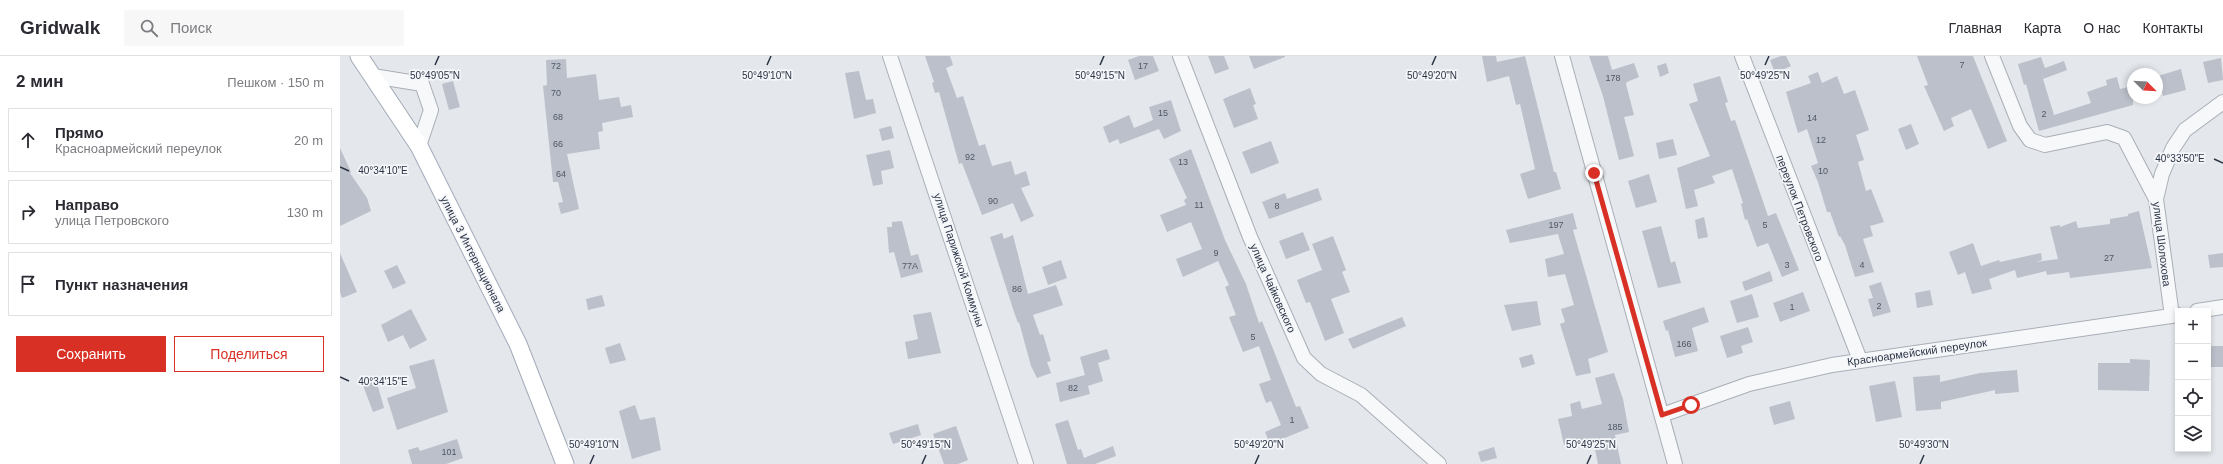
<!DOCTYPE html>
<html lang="ru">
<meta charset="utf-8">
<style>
:root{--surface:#fff;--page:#f7f7f7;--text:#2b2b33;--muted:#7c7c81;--line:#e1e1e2;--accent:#d93025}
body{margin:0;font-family:Arial,sans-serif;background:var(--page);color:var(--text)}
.controls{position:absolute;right:12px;bottom:12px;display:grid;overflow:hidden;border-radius:0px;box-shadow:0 2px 6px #0003}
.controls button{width:36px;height:36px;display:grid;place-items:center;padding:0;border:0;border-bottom:1px solid var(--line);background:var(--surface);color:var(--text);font:20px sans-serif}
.compass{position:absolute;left:1787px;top:12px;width:36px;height:36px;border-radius:50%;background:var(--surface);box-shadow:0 2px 6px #0003;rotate:114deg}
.stop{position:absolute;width:12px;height:12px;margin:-9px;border:3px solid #d93025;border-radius:50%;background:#fff}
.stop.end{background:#d93025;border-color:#fff;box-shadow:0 1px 4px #0008}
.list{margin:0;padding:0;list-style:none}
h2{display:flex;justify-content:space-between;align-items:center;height:52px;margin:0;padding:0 16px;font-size:17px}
h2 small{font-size:13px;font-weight:400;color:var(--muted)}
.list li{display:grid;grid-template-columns:26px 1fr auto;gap:12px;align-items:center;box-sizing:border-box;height:64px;margin:0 8px 8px;padding:0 8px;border:1px solid var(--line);border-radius:0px}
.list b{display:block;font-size:15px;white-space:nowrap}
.list p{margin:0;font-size:13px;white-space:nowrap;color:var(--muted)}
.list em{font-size:13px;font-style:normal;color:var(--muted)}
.actions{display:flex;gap:8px;padding:12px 16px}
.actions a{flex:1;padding:9px 0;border:1px solid var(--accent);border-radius:0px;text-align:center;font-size:14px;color:var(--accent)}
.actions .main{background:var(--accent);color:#fff}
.icon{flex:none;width:22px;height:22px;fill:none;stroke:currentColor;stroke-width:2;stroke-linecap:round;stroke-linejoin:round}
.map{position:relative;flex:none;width:1883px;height:408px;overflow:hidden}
header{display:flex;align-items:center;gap:24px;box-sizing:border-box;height:56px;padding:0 20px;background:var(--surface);border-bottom:1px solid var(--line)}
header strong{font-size:19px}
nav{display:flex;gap:22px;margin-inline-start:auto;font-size:14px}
.search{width:280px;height:36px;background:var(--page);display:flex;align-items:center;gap:10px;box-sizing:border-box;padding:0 14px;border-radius:0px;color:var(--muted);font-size:15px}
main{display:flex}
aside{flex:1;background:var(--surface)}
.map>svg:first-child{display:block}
.building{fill:#bbc0ca}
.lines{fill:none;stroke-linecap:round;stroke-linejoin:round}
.minor-casing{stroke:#a9aeb7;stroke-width:16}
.major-casing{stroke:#a3abb8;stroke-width:19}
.minor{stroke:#f7f8fa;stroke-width:14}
.major{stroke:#fff;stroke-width:17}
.route{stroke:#d93025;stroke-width:5}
.ticks{fill:none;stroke:#2b3445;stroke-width:1.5}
.labels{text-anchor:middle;stroke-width:3.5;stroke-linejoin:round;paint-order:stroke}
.number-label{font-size:9px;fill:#4f5766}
.street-label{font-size:11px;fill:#2b3445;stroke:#f4f6f9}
.ticks-label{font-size:10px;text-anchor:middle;fill:#2b3445;stroke:#f4f6f9;stroke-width:3.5;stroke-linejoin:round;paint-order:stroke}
</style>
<header>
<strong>Gridwalk</strong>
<div class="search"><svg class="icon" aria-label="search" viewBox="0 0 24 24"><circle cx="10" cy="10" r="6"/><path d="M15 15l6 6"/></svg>Поиск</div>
<nav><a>Главная</a><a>Карта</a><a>О нас</a><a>Контакты</a></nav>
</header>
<main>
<aside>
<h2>2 мин<small>Пешком · 150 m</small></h2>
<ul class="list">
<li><svg class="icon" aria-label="ahead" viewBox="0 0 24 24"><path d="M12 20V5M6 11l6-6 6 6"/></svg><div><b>Прямо</b><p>Красноармейский переулок</p></div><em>20 m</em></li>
<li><svg class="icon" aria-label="right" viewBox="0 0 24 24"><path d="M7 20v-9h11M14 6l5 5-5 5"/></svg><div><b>Направо</b><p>улица Петровского</p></div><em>130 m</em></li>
<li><svg class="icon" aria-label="arrive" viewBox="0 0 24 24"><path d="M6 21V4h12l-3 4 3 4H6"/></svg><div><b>Пункт назначения</b></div></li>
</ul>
<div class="actions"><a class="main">Сохранить</a><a>Поделиться</a></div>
</aside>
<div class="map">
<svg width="1883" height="408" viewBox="0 0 1883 408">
<rect width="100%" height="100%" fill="#e4e7ec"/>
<path class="building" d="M585,0H610L613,9L606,12L617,42L623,40L639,90L645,88L652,110L671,105L675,119L686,115L690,129L681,132L694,160L681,166L673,147L642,159L622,107L619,108L599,36L595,37L592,27L594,26Z
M799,0H813L819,15L795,24L788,4Z
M868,0H884L889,13L875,18Z
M909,0H945V1L914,13Z
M1142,0H1156L1157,6L1185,0L1214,116H1216L1221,133L1188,143L1180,118L1195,113L1180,48L1176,49L1169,20L1147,26Z
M1249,0H1268L1272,14L1294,7L1299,21L1287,26L1286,28L1294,59L1284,61L1294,100L1279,104L1263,40Z
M1441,0H1446L1451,10L1435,17L1430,4Z
M1577,0H1633L1667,85L1648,93L1631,53L1611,62L1614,70L1604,75L1584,30L1588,29Z
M1701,1L1705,12L1724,5L1727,14L1703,23L1714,59L1751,47L1747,36L1767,29L1766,24L1777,21L1780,33L1793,30V49L1699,75L1686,28L1684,29L1678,8Z
M1881,2L1883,24L1868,27L1863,6Z
M226,3L227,22L256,18L259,44L279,41L281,51L291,49L293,61L262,67L263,75L258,76L260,93L227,98L239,153L221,158L218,147L223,146L218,126H213L203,30L207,29L206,4Z
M1326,7L1329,17L1320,21L1317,10Z
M1841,13L1846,34L1823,40L1818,20Z
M519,15L526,44L533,43L536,57L514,63L505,17Z
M1478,16L1482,27L1497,20L1504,38L1515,34L1529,74L1516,79L1524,104L1518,106L1526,135L1531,133L1544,166L1530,170L1533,180L1523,183L1534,216L1515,221L1505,189L1500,180L1499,181L1490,156H1487L1478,126L1471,110L1478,107L1467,73L1458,77L1446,36L1471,27L1468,20Z
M1380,20L1388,46L1385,47L1391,65L1395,64L1428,160L1436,157L1459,214L1442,221L1428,187L1417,191L1407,163L1405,164L1401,148L1403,147L1392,113L1372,120L1375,127L1354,134L1358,150L1346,153L1337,112L1370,100L1349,48L1358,45L1353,28Z
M113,25L120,51L109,54L102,28Z
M910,32L916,48L913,49L918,63L894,72L883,43Z
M831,44L841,75L824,83L819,73L780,88L778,83L769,87L763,71L789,59L794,72L813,64L809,51Z
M1571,68L1579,88L1566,94L1558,73Z
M551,70L554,82L542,85L539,73Z
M1333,83L1337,99L1319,103L1316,87Z
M931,85L939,107L911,118L902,96Z
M0,92L11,116L10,117L27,142L31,155L0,170Z
M851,93L885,184L906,228L919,267L922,265L956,351L960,350L969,372L930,388L925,376L941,369L931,345L926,347L919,328L931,324L919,290L903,296L889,261L896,259L885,231L889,229L878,205L843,221L836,203L862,193L851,166L827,176L820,159L846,149L844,144L847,142L829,103Z
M550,94L554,112L541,115L543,128L533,130L526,99Z
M1309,118L1317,146L1296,152L1288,125Z
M978,132L982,144L929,163L922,146L945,137L947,143Z
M1799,155L1812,212L1730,222L1729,216L1707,219L1706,215L1677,222L1675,214L1649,223L1652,233L1632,238L1625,216L1618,219L1609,196L1633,187L1641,210L1659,204L1660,206L1701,197L1702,204L1696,206L1718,203L1710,171L1720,169V171L1736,165L1738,172L1770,168V163L1788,160V158Z
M1233,157L1237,173L1233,174L1268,296L1248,303L1251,317L1236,320L1220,268L1225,266L1221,253L1234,249L1225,218L1208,221L1205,203L1224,198L1218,178L1170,187L1166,174Z
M1364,161L1368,181L1358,183L1355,164Z
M562,165L571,200L578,198L583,216L561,222L554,196L549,197L547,171H552V166Z
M1321,170L1331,207L1335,205L1341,227L1318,232L1302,175Z
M963,176L970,194L946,203L939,185Z
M662,177L664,183L673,179L688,238L716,229L723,249L693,259L700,279L703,278L711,305L707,306L711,317L697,322L691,310L679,266L678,267L674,256L650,181Z
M993,180L1006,214L1002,216L1010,236L991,243L1004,277L985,285L970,246L966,247L957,224L982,214L972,188Z
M0,197L17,236L2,242L0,236Z
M1883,197V211L1870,212L1868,199Z
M721,204L727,222L708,229L702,211Z
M57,209L66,227L53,233L44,215Z
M1430,215L1433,225L1405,235L1402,226Z
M1541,226L1551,256L1533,261L1528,243L1533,242L1529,230Z
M1590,234L1593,249L1577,252L1575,237Z
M1463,236L1470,255L1440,266L1433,247Z
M1412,238L1419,261L1397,267L1390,245Z
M262,239L265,250L248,254L246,243Z
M1197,245L1201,269L1172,275L1164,249Z
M1364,251L1369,266L1352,272L1358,295L1335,301L1328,274L1326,275L1323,265Z
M71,253L87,284L70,293L63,279L48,286L41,269Z
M591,256L601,297L568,303L565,286L578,283L573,259Z
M1062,261L1066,270L1013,293L1008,283Z
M1408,271L1413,286L1401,290L1403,297L1387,302L1380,280Z
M280,287L286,304L270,308L265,292Z
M1868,290H1883V311H1868Z
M767,293L770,303L758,307L763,325L748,330L750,338L720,346L716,327L745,319L740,301Z
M1192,298L1195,308L1182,312L1179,302Z
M94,303L108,356L57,374L47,342L76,332L69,310Z
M1790,303L1810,304L1809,335L1758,334V307H1790Z
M1677,314L1679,336L1655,338V334L1601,346V353L1576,355L1573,321L1600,319V326L1640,317Z
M1274,317L1283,343L1289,376L1275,379L1281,408H1258L1253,384L1224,389L1218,363L1232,360L1230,348L1240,345L1242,353L1262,348L1255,322Z
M35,320L44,352L33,356L21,324Z
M1555,325L1562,361L1536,366L1529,330Z
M1450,345L1455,363L1434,369L1429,351Z
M295,349L300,364L315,361L321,394L292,403L279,355Z
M728,364L738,394L741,393L744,402L773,390L776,400L755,408H727L715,368Z
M578,368L581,379L553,388L549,377Z
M616,370L628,404L618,408H604L593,378Z
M117,383L123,402L106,408H72L68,394L78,391L80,395Z
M1154,391L1157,402L1141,406L1138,396Z"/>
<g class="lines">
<defs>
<path id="minor" d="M550,0L686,408
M840,0L910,181L964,302L981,318L1021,339L1099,408
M1222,0L1335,408
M1402,0L1520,304
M1652,0L1680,70L1690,84L1705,89L1767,76L1784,82L1816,143
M33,20L82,28L91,54L79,90
M1857,255L1883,251
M1832,260L1816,143L1822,118L1833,92L1845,74L1883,46
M1322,359L1409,328L1492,309L1838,259"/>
<path id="major" d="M19,0L79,90L178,288L225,408"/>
</defs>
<use href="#minor" class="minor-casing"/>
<use href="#major" class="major-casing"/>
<use href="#minor" class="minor"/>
<use href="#major" class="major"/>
</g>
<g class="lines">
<path class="route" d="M1254,117L1322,359L1351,349"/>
</g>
<path class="ticks" d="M95,9L99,0M427,9L431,0M760,9L764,0M1092,9L1096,0M1425,9L1429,0M1874,103L1883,107M0,111L9,115M0,321L9,325M250,408L254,399M582,408L586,399M915,408L919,399M1247,408L1251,399M1580,408L1584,399"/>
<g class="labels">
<g class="number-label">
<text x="1622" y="12">7</text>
<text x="216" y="13">72</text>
<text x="803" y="13">17</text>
<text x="1273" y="25">178</text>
<text x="216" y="40">70</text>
<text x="823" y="60">15</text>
<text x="1704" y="61">2</text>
<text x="218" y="64">68</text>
<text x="1472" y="65">14</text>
<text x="1481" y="87">12</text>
<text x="218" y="91">66</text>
<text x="630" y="104">92</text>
<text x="843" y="109">13</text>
<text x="1483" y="118">10</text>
<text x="221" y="121">64</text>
<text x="653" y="148">90</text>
<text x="859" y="152">11</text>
<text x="937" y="153">8</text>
<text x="1216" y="172">197</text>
<text x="1425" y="172">5</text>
<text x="876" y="200">9</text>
<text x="1769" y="205">27</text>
<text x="1447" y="212">3</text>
<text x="1522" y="212">4</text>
<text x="570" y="213">77А</text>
<text x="677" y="236">86</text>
<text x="1539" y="253">2</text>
<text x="1452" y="254">1</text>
<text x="913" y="284">5</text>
<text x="1344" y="291">166</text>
<text x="733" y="335">82</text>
<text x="952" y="367">1</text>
<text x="1275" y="374">185</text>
<text x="109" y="399">101</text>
</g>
<g class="street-label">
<text transform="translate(1460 152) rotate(69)" y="4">переулок Петровского</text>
<text transform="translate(1822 188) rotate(83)" y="4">улица Шолохова</text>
<text transform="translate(133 198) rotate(63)" y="4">улица 3 Интернационала</text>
<text transform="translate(619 204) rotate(72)" y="4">улица Парижской Коммуны</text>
<text transform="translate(933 232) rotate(66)" y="4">улица Чайковского</text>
<text transform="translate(1577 296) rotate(-8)" y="4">Красноармейский переулок</text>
</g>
</g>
<g class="ticks-label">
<text x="95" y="23">50°49'05"N</text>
<text x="427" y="23">50°49'10"N</text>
<text x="760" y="23">50°49'15"N</text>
<text x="1092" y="23">50°49'20"N</text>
<text x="1425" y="23">50°49'25"N</text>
<text x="1840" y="106">40°33'50"E</text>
<text x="43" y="118">40°34'10"E</text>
<text x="43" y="329">40°34'15"E</text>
<text x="254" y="392">50°49'10"N</text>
<text x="586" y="392">50°49'15"N</text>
<text x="919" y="392">50°49'20"N</text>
<text x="1251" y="392">50°49'25"N</text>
<text x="1584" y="392">50°49'30"N</text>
</g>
</svg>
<div class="controls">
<button>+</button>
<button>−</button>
<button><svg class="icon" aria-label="locate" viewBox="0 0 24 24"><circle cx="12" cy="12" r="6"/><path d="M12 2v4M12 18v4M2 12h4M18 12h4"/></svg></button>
<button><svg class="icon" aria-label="layers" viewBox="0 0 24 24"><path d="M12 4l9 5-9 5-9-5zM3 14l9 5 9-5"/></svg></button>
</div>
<svg class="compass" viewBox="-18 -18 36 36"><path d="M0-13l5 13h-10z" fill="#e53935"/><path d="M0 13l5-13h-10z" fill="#7c7c81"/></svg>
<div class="stop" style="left:1351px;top:349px"></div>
<div class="stop end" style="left:1254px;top:117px"></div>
</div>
</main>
